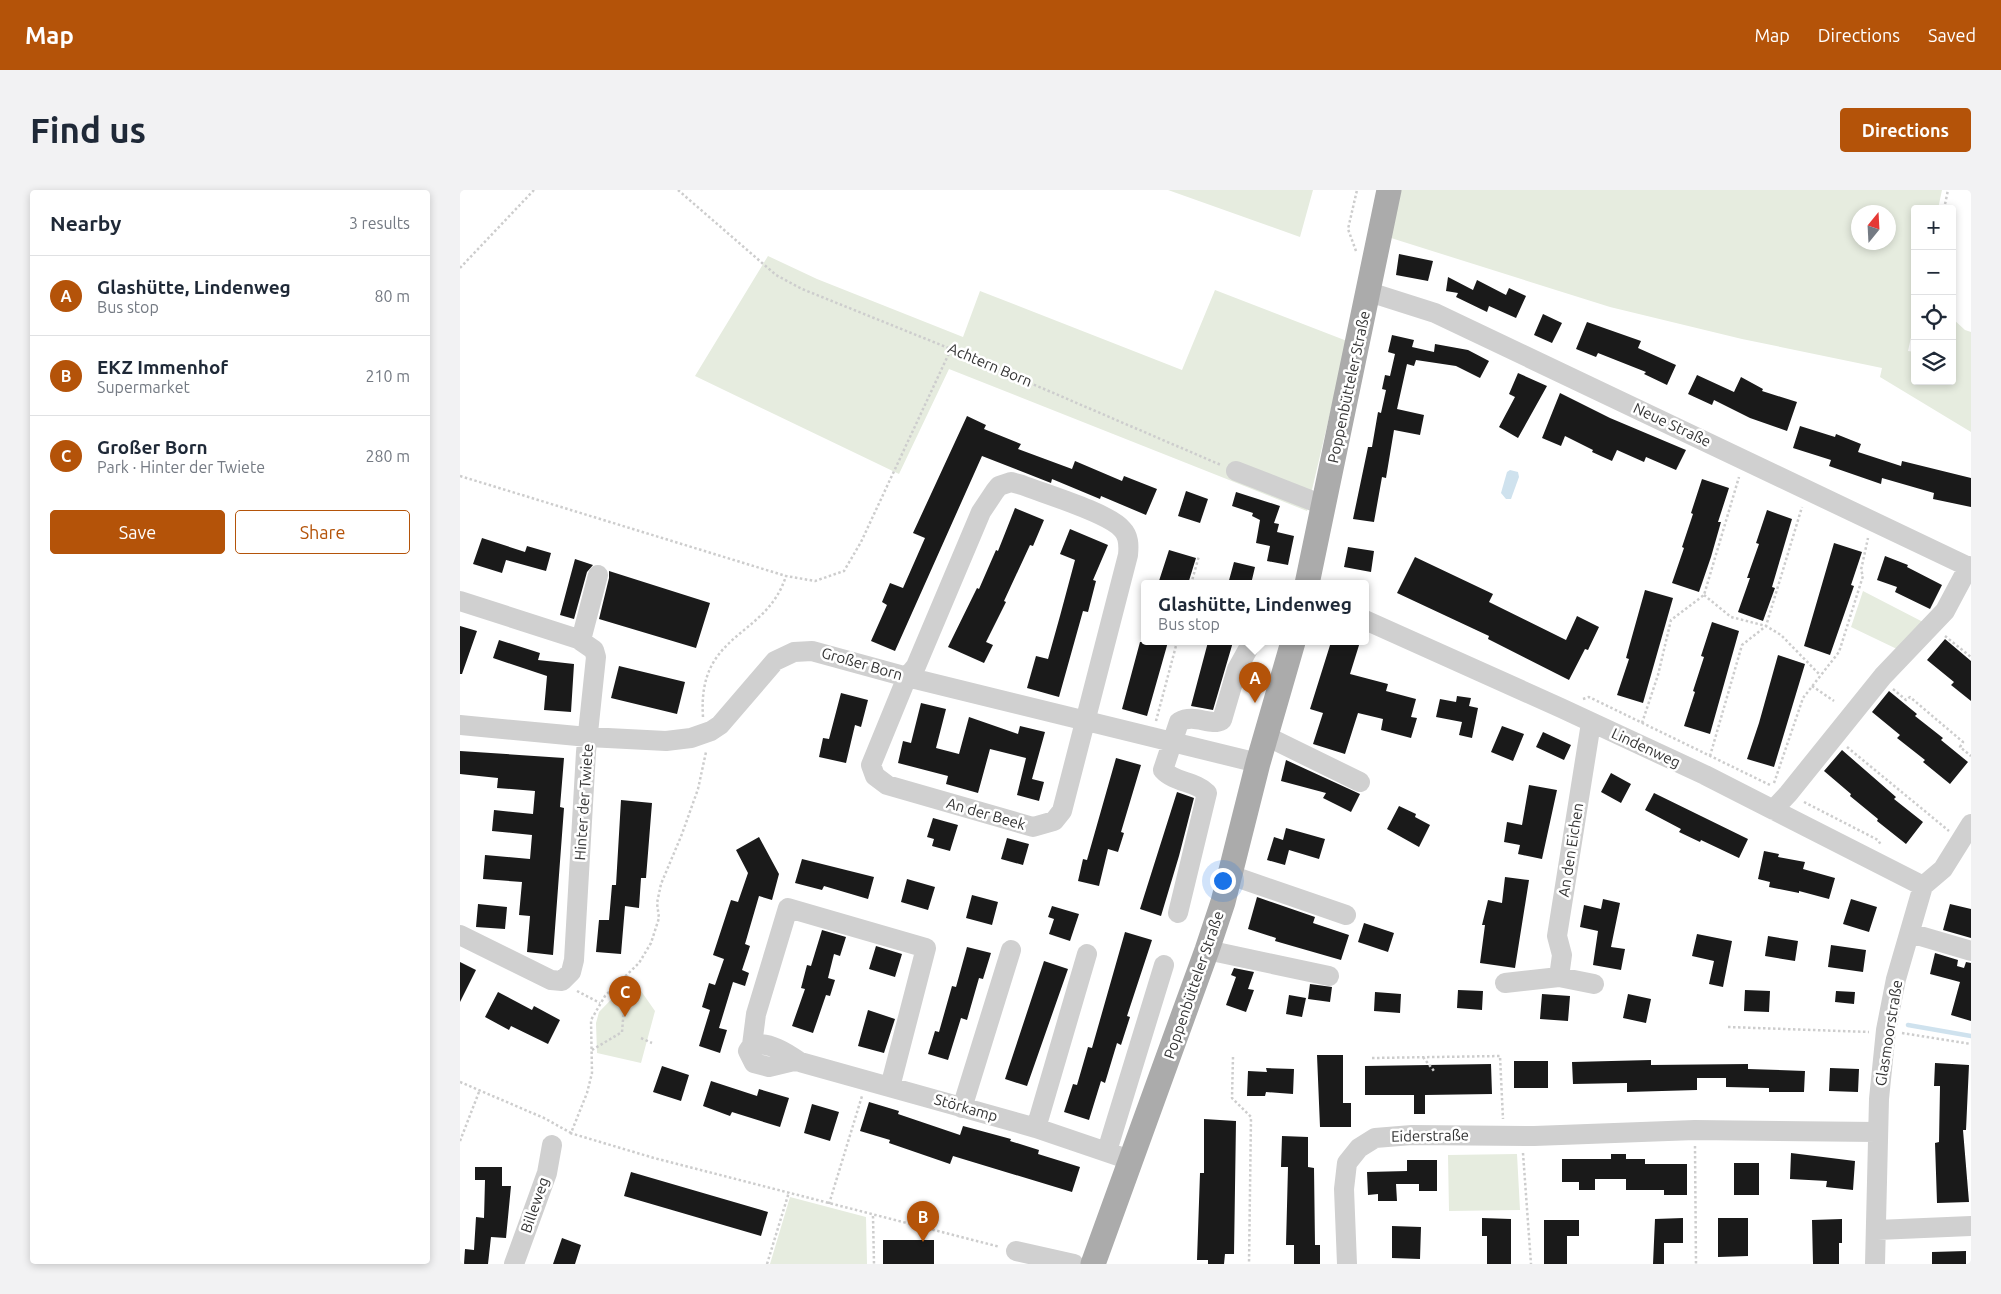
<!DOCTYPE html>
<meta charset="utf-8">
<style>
:root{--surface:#fff;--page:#f2f2f3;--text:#1f2937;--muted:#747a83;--line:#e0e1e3;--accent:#b45309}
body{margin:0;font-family:Ubuntu,sans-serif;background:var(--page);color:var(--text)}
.controls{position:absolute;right:15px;top:15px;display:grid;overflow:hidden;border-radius:5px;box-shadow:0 2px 8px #0003}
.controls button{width:45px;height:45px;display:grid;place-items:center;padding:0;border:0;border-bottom:1px solid var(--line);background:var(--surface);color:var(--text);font:25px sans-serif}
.compass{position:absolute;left:1391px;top:15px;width:45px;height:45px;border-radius:50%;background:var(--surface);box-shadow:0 2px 8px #0003;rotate:18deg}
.you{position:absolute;left:762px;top:690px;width:18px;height:18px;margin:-12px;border:4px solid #fff;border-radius:50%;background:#1a73e8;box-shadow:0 0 0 8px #1a73e833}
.badge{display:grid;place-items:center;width:32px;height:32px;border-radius:50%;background:var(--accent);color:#fff;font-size:16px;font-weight:700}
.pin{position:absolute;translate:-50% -41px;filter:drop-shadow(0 1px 2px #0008)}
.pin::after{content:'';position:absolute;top:26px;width:18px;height:15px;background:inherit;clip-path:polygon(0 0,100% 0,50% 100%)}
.popup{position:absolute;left:681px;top:390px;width:228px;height:65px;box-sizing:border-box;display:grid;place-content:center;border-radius:5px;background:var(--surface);filter:drop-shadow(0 1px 4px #0005);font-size:16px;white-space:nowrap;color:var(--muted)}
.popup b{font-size:19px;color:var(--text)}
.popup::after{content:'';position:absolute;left:50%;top:100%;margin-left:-10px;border:10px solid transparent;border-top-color:var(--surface)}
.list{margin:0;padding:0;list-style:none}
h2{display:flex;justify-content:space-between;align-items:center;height:65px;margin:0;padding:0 20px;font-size:21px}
h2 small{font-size:16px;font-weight:400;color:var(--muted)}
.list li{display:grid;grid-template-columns:32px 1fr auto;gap:15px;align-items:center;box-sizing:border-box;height:80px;padding:0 20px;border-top:1px solid var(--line)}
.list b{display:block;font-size:19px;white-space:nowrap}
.list p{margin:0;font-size:16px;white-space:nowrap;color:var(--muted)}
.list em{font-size:16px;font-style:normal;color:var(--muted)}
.actions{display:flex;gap:10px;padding:15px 20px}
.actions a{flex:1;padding:11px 0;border:1px solid var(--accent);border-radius:5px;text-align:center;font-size:18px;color:var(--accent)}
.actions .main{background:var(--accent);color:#fff}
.icon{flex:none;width:28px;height:28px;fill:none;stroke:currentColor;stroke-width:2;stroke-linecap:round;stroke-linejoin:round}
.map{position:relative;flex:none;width:1511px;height:1074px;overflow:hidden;border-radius:5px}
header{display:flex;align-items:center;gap:30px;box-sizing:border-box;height:70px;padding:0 25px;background:var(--accent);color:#fff}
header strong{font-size:24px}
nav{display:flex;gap:28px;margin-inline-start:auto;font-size:18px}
.intro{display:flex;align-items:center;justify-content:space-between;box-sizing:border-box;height:120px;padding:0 30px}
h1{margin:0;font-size:35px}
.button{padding:12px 22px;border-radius:5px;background:var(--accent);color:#fff;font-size:18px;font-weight:700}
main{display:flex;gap:30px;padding:0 30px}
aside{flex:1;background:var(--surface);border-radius:5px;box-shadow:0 2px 8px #0003}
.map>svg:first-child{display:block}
.green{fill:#e6ecdf;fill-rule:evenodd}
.water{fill:#cfe2ee}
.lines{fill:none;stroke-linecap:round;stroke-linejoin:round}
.stream{stroke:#cfe2ee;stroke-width:4.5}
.building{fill:#1a1a1a}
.path{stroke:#cdcdcd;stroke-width:2.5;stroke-dasharray:2.5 2.5;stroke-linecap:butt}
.minor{stroke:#d0d0d0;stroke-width:20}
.major{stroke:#ababab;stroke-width:25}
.labels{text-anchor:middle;stroke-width:5;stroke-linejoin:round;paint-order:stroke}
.street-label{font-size:15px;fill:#333;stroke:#fff}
</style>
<header>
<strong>Map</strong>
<nav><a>Map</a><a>Directions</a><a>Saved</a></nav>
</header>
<div class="intro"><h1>Find us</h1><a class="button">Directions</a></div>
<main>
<aside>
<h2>Nearby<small>3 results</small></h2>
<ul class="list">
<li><span class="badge">A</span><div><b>Glashütte, Lindenweg</b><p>Bus stop</p></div><em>80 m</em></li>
<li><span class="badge">B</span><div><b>EKZ Immenhof</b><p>Supermarket</p></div><em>210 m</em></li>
<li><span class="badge">C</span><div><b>Großer Born</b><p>Park · Hinter der Twiete</p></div><em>280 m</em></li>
</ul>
<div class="actions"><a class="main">Save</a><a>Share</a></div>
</aside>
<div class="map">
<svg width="1511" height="1074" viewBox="0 0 1511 1074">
<rect width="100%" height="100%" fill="#fff"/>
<path class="green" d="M708,0H853L840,47Z
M941,0H1482L1478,19H1455V129L1448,161L1455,162V191H1492V128L1505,140L1511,142V242L1420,187L1422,178L1282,149L1150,117L931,48ZM1398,22H1428V52H1398Z
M308,66L357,89L503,147L520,101L722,180L755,100L887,151L847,321L489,179L439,284L235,186Z
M1403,401L1463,432L1439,460L1391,437Z
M172,788L195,821L181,873L137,863L136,833L139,822Z
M1057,964L1060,1020L989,1021L988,965Z
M330,1007L406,1027L407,1074H310Z"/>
<path class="water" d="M1050,280L1058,282L1059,287L1051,309H1046L1041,303L1047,282Z"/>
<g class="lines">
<path class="stream" d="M1448,835L1511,846"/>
</g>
<path class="building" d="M939,64L973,71L968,91L936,85Z
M988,87L1013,100L1017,90L1046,105L1049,98L1066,106L1056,128L1029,116L1027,122L996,107L998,103L986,101Z
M1083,124L1102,133L1092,153L1074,145Z
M1127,132L1181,151L1178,158L1216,175L1207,195L1184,184L1186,182L1138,163L1136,167L1116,159Z
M932,145L954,150L952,157L974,162L975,154L1008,160L1029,171L1020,188L996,176L956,170L954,176L947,174L937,219L964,225L960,245L934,240L926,288L922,287L914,332L893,329L908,257H912L918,222L921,223L926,200L922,199L925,185L930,186L935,164L928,162Z
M1058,183L1087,196L1058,248L1039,237L1055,207L1049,204Z
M1237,185L1274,202L1281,187L1303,199L1302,201L1337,212L1327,241L1290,228L1254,210L1252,215L1228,204Z
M1100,203L1150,228L1226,260L1216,280L1186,267L1184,272L1157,260L1152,271L1132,262L1133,260L1105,246L1101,256L1082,248Z
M507,226L526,235L524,239L561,254L558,259L612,279L615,271L662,291L664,286L697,299L686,325L641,306L640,309L592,289L591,293L522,266L435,461L411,451L427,415L422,412L430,393L443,398L465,348L453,343Z
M1340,236L1375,247L1376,244L1401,254L1398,262L1441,276L1442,271L1511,288V317L1473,309L1474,303L1422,288L1421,294L1369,276L1371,270L1333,258Z
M1242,289L1269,298L1258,332H1261L1251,367L1239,402L1212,393L1224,358L1222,357L1233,324L1231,323Z
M726,301L748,309L740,333L718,326Z
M776,302L820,316L814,333L819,334L817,342L834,346L828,375L807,371L810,356L796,353L800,330L792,326L793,323L772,316Z
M555,318L584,330L573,356L570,355L544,411L546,412L526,452L533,455L524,473L488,457L517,398L519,399L536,360L538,361Z
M1307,320L1332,329L1312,397L1315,398L1303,431L1278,422L1290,388H1287L1299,354L1296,353Z
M610,339L648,355L633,390L636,391L628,422L623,421L599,507L567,498L576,466L588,469L600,426L615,370L600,364Z
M22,348L65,362L67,356L91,363L86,381L46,370L42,383L13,374Z
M1374,353L1402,362L1391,395L1394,396L1370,465L1344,456Z
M888,357L914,361L911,382L884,377Z
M709,360L736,368L728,394H698Z
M1425,366L1448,375L1447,377L1482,395L1470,419L1435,402L1437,397L1417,390Z
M955,367L1033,404L1029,412L1106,450L1117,426L1139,437L1128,460L1125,459L1109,490L1028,449L1029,446L937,403Z
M115,369L133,375L127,382L114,429L100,425Z
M774,372L795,377L791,394H768Z
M149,381L250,413L236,458L139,429L149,388Z
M1185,400L1213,408L1183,513L1157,505L1169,469L1166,468Z
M1252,432L1279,441L1250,544L1224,536L1235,502L1233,501L1244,467L1241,466Z
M0,436L17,441L2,484H0Z
M1485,449L1511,471V511L1491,495L1494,492L1467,470Z
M39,450L80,463L78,470L114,474L111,522L84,520L87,486L33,468Z
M680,452H708L687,526L662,519Z
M748,452H773L753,520L731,516Z
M871,452H900L890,484L928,494L926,501L956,509L951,527L957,528L951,548L921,540L923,529L898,523L885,564L853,554L863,523L850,519Z
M1318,465L1345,474L1314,577L1287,569L1299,533Z
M159,476L225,492L217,524L151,508Z
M1429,501L1457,524L1455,526L1483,548L1481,550L1508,572L1490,594L1463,572L1465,570L1437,548L1440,545L1412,522Z
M381,503L408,510L401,537L395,535L386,573L359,567L363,548L369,549Z
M997,506L1011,508L1009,516L1018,518L1012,548L999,545L1002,532L976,527L980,509L996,512Z
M461,513L486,519L476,558L499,564L509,527L558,544L560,536L585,542L572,589L584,592L579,611L557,605L566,568L530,559L518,603L486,594L488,586L438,573L443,551L451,553Z
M1042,536L1064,544L1053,571L1031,562Z
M1083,542L1111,555L1104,570L1076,557Z
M1382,560L1436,607L1434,609L1463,632L1446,654L1417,631L1418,629L1390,606L1391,604L1364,581Z
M0,561L104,568L100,617L104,618L93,765L67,762L70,726L59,725L62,692L23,689L25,665L70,669L72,645L32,641L34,620L73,624L75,601L37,598L38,588L0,584Z
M656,568L681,575L661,642L664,643L658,662L648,659L639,696L618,691L623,669L627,670Z
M826,570L900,604L891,622L863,608L866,603L821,591Z
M1151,583L1171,594L1161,613L1141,602Z
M1069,595L1097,600L1082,669L1058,664L1060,655L1044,652L1047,632L1062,635Z
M717,602L734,608L719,666L701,726L680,719Z
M1194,603L1288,649L1279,668L1241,650L1240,652L1219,642L1221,639L1185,620Z
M161,610L192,613L186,688H181L179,718L165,716L161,764L136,762L139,730H149L152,695H156Z
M939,616L956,624L955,627L970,635L959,657L927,639Z
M473,628L498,635L490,661L472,656L474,649L467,647Z
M826,638L865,649L859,669L829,660L825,675L807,670L814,647L823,650Z
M299,647L319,684L312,710L299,706L285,754L290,756L282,780L289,783L285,796L273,792L259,838L267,840L260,863L239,856L250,820L242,817L249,793L255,795L264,769L253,765L271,710L278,712L288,683L276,660Z
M547,648L569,654L563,675L541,669Z
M1304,661L1319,664L1318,667L1345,672L1343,679L1375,688L1369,709L1339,701V703L1309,697L1310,692L1298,689Z
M342,669L414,687L408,709L364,696L362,700L335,693Z
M1045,687L1069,690L1055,778L1020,773L1025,735H1022L1028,710L1042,713Z
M447,689L475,697L468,720L441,712Z
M512,705L538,712L532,735L506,728Z
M797,707L855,727L853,733L889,745L881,770L815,751L816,748L788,739Z
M1143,709L1160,713L1151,757L1165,759L1161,780L1133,775L1138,741L1120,737L1124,715L1141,719Z
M1391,709L1417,717L1409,742L1383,734Z
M18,714L47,717L45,739L16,737Z
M1490,714L1511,719V748L1483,740Z
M592,716L619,724L610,751L589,744L594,729L588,727Z
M904,733L934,743L928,762L898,752Z
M362,740L386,747L380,766L374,764L368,788L375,790L370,806L366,805L353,843L332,836L345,799L341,798L347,775L351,776Z
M665,742L692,750L667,826L670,827L661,855L657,853L645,893L641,891L629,930L604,922L613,894L617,895L628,857L632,858Z
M1237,744L1272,751L1263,797L1249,794L1254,771L1232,766Z
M1308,746L1338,751L1335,771L1305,766Z
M1371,755L1406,760L1403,782L1368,777Z
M416,756L442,764L435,787L409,779Z
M507,757L531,763L523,789L519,788L507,830L501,828L488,870L468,864L475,841L479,842L492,796L496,797Z
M1475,763L1498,770L1497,776L1504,778L1506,772L1511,773V831L1491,825L1500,792L1470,784Z
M584,771L608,779L567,896L545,889Z
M0,772L16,780L0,812Z
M774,778L794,782L788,799L794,800L786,822L766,815L776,787L771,785Z
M850,794L872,797L870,812L848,809Z
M998,800L1023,801L1022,820L997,818Z
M1285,800L1310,801L1309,822L1284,821Z
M1376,801L1395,802L1394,814L1375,812Z
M38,802L72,820L74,816L100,830L88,854L51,836L49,840L25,827Z
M915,802L941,804L940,823L914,821Z
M1082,804L1110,806L1108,831L1080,829Z
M1168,804L1191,809L1186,833L1163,828Z
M829,805L846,808L842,827L826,824Z
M408,820L435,829L424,863L398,856Z
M857,865H883V913H891V937H860Z
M1191,870V875L1288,874V879L1345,881L1344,902H1309V898L1266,897V888H1237V900L1167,902V893L1113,894L1112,872Z
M1054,871H1088V898H1054Z
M1475,873L1509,875L1506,940H1503L1509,1012L1477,1013L1475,953L1479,952L1480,896H1474Z
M1031,874L1032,904L965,905V924H954V905H905V876Z
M202,876L229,885L221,911L193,902Z
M806,878L834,879L833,904L806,902L805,906H787L788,881L807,882Z
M1370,878L1399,879L1398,902L1369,901Z
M251,891L297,906L299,899L329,908L320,937L272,922L270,926L243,916Z
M409,912L439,921L438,924L500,945L503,936L551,949L550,951L579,960L578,964L620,977L612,1002L493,966L490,974L429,953L430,950L400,941Z
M352,914L379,922L370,951L344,943Z
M744,929L776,931L774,1064H765L764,1074H748V1070H737L740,983H744Z
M822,946L848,947V977L854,978L855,1055H860V1074H834V1055H826L828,977H821Z
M1331,963L1395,971L1393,1000L1366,997L1367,991L1330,989Z
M1151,964H1166V969H1185V974H1227V1005H1204V1000H1166V989H1135V1000H1119V992H1102V969H1151Z
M947,970H977V1001H959V994H936L937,1011H918V1004L908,1005L907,982L947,981Z
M1274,973H1299V1005H1274Z
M15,977H42V996H51L46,1048L31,1047L28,1074H4L5,1059L14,1060L16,1027L24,1028L25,990H15Z
M171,982L308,1022L301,1046L164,1006Z
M1022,1028L1051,1029V1074H1027V1046H1022Z
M1223,1028V1053H1204V1074H1193L1195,1029Z
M1258,1028H1288V1066L1258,1067Z
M1382,1029V1053H1379V1074H1353L1352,1030Z
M1084,1030H1119V1046H1107V1074H1084Z
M932,1036L961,1037L960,1069L932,1068Z
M102,1048L121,1055L115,1074H93Z
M423,1050H474V1074H423Z
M1506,1061V1074H1472V1062Z"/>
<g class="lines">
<path class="path" d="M218,0L316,85L342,99L491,159L761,275
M1484,19L1488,0
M896,61L888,39L897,0
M0,78L74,0
M0,286L326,386L355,391L384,381L401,352L491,159
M731,394L739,366
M1244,405L1271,427L1306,436L1321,445L1360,485
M1485,446L1511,467
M1352,496L1374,511
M1433,499L1446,510L1450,507L1503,552L1500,557L1511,566
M1123,509L1129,507L1312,596
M243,527C237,441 306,449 326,386
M696,531L717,452
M1182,533L1198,485L1211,430L1244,405L1279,287
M1387,557L1489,641
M1250,566L1282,455L1306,436L1342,317
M1314,593L1343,508L1379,462L1403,386L1401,380L1408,348
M1344,612L1418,650L1421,655
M117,801L140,813
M1268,837L1409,842
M1442,843L1511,854
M181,848L192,853
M132,860L162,842L164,818L153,802
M773,867L772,908L791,927L789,1074
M963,867L974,881
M912,868L1040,866L1043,929
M0,892L84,928L111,943L127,903L132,883L131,830L145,806L179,773L191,753L199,728L197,713L201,694L222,644L238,599L246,562
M110,943L194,968L540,1057
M0,951L19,902
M1235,956L1236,1074
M1063,963L1071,1074
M369,1014L402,906
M413,1026L414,1074
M307,1074L329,1002"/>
<path class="minor" d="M909,102L975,123L1511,378
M776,281L863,315
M551,292L562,295C585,304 649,323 662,339C669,346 669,355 668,365L602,621L594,631L573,637L427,595L415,586L411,575L447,487L456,476L521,322L535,301L539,296Z
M0,411L118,449L134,460L136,467L126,562L114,770L111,782L102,791L91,790L0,745
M905,430L1101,518L1245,585L1463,696
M121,450L138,385
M0,535L128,547L206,551L231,548L251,541L260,535L315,471L334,462L352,461L447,487L798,573
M806,546L900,592
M1313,620L1328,604L1423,486L1485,421L1509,376
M770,685L886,725
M718,723L747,603C735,591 715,593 703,580L719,532C735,523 750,537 762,530L777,479L792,452
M1450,743L1511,761
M747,760L869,786
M1099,787L1102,765L1097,746L1131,533
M1045,793L1099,787L1134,794
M292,855L296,824L328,718L466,758L430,897
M340,872C327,863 309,851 292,855L288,861L294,873L309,877L334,871L340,872L576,938L670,970
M502,918L551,760
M576,938L627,764
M647,961L704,775
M1417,1040L1511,1036
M556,1061L614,1074
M54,1074L87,983L92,955
M887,1074L884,999L887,973L899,958L915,948L952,945L1074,946L1235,940L1417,942
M1415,1074L1419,909L1426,840L1436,789L1463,696L1483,679L1511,634"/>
<path class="major" d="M847,394L929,0
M633,1074L747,760L763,712L798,573L833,452"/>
</g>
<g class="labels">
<g class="street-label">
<text transform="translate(530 175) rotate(23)" y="5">Achtern Born</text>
<text transform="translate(889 197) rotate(-78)" y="5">Poppenbütteler Straße</text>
<text transform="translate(1212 235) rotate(25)" y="5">Neue Straße</text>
<text transform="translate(402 474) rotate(16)" y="5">Großer Born</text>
<text transform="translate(1186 558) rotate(25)" y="5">Lindenweg</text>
<text transform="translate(124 612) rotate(-86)" y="5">Hinter der Twiete</text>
<text transform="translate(526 624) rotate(16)" y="5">An der Beek</text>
<text transform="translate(1111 660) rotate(-81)" y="5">An den Eichen</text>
<text transform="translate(734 795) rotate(-71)" y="5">Poppenbütteler Straße</text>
<text transform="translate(1429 843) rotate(-81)" y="5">Glasmoorstraße</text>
<text transform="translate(506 918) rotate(16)" y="5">Störkamp</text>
<text transform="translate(970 946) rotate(-1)" y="5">Eiderstraße</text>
<text transform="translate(75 1015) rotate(-71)" y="5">Billeweg</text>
</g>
</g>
</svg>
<div class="controls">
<button>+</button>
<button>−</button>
<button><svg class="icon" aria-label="locate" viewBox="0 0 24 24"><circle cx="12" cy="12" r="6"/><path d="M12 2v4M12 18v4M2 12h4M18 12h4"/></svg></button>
<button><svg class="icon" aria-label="layers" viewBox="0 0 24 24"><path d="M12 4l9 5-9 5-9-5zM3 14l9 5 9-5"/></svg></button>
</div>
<svg class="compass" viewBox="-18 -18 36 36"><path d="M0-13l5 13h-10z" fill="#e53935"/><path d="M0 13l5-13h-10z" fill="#747a83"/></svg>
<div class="you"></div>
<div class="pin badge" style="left:795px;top:513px">A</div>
<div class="popup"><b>Glashütte, Lindenweg</b>Bus stop</div>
<div class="pin badge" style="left:463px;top:1052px">B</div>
<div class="pin badge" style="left:165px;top:827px">C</div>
</div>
</main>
